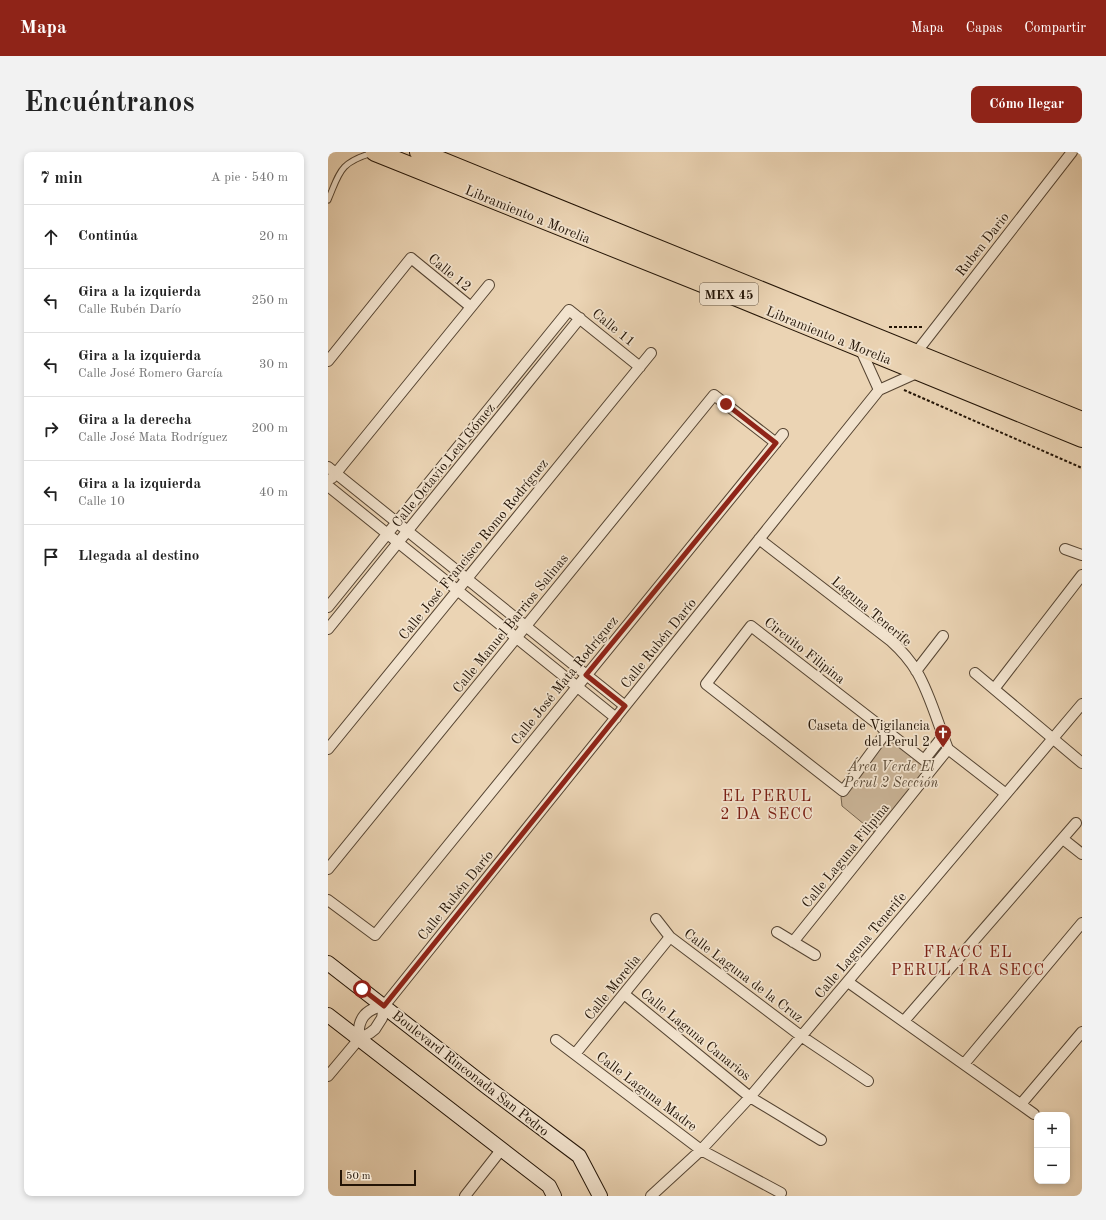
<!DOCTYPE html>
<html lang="es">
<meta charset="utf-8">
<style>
:root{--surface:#fff;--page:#f2f2f2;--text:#222;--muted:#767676;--line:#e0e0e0;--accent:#8f2418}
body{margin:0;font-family:"Old Standard TT",serif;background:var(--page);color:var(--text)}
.controls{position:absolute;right:12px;bottom:12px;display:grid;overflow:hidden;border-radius:8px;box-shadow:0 2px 6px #0003}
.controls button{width:36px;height:36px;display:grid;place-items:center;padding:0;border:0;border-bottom:1px solid var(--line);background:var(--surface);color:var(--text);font:20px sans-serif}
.scale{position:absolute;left:12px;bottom:10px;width:76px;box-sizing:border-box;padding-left:4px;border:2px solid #231406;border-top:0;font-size:11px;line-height:14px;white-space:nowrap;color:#231406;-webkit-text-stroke:3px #f2e3ce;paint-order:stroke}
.stop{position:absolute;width:12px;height:12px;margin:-9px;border:3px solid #8f2418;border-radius:50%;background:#fff}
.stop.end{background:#8f2418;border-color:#fff;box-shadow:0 1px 4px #0008}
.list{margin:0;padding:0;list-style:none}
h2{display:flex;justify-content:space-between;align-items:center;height:52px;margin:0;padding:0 16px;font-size:17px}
h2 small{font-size:13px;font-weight:400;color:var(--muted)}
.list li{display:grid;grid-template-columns:26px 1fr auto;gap:12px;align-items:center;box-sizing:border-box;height:64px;padding:0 16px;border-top:1px solid var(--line)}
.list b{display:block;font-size:15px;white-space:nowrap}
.list p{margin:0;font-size:13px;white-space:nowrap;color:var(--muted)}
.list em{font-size:13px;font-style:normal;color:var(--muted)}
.icon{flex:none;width:22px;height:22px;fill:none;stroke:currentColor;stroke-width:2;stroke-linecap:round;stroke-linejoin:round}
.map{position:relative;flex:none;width:754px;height:1044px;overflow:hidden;border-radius:8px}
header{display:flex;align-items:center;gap:24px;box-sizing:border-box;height:56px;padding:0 20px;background:var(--accent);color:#fff}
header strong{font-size:19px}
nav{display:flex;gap:22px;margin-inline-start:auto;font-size:14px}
.intro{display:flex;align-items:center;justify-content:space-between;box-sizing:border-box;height:96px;padding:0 24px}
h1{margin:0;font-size:28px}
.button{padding:10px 18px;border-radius:8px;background:var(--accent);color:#fff;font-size:14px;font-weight:700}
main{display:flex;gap:24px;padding:0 24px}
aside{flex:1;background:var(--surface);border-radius:8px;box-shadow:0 2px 6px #0003}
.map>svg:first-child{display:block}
.green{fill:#c9b396;stroke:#76644e}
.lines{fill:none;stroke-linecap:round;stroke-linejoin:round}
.lane-casing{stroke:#554432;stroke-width:7}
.street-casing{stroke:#554432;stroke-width:12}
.secondary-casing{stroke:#231406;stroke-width:16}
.highway-casing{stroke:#231406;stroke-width:20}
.path{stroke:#231406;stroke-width:2;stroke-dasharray:3 2;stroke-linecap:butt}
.lane{stroke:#f2e3ce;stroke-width:5}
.street{stroke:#f2e3ce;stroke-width:10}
.secondary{stroke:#f2e3ce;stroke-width:14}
.highway{stroke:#ebd4b4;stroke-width:18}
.route{stroke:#8f2418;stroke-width:5}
.labels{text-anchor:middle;stroke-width:3.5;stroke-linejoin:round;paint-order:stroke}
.shield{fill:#f2e3ce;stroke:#615242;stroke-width:1}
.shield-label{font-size:13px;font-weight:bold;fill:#231406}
.street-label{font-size:14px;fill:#231406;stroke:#f2e3ce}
.poi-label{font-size:14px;fill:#231406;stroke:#f2e3ce;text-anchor:end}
.park-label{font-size:14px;font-style:italic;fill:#5d4c38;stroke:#f2e3ce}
.quarter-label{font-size:16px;letter-spacing:1px;fill:#7a1f14;stroke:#f2e3ce}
</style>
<header>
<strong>Mapa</strong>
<nav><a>Mapa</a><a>Capas</a><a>Compartir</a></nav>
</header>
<div class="intro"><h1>Encuéntranos</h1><a class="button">Cómo llegar</a></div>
<main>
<aside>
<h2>7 min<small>A pie · 540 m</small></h2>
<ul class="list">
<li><svg class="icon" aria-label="ahead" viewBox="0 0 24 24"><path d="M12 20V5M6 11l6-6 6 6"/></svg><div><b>Continúa</b></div><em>20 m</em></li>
<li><svg class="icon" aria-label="left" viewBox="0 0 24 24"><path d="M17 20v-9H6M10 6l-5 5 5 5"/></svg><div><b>Gira a la izquierda</b><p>Calle Rubén Darío</p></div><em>250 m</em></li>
<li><svg class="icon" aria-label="left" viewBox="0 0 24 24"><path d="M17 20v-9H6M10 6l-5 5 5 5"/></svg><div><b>Gira a la izquierda</b><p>Calle José Romero García</p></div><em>30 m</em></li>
<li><svg class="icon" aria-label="right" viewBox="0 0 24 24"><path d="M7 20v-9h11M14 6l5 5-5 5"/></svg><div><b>Gira a la derecha</b><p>Calle José Mata Rodríguez</p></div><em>200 m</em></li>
<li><svg class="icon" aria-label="left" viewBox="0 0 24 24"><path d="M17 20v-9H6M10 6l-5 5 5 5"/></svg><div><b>Gira a la izquierda</b><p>Calle 10</p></div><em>40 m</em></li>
<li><svg class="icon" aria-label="arrive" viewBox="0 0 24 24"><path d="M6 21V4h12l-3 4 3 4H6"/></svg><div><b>Llegada al destino</b></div></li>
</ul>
</aside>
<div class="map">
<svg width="754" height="1044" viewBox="0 0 754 1044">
<rect width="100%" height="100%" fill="#ebd4b4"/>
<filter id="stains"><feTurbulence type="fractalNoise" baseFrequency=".005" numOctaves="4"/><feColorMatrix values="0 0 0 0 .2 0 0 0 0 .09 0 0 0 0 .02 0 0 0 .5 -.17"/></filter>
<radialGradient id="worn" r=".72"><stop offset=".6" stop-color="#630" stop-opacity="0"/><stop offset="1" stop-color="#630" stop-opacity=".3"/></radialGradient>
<path class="green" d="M558,585L601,616L548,682L514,654L513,645Z"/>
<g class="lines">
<defs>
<path id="lane" d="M0,48C12,20 11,11 44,1"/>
<path id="street" d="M532,196L551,238
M587,202L744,0
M0,209L83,106L143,155
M0,315L297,554
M4,326L161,133
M0,334L288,566
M431,387L563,489C573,498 582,508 589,520C602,542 610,572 620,597
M737,397L754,403
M0,455L241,158L312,215
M0,477L252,166
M588,519L615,484
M647,521L754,611
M666,537L754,423
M559,579L515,639L378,532L423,474L605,615
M0,597L323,201
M620,597L678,642
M596,608L615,584
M735,687L754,702
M0,717L386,243L448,291
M0,748L47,783L455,282
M328,767L342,785L473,884L540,929
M449,780L487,803
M465,790L620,597
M520,830L706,962
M296,842L422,945L493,988
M576,869L748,671
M31,887C29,868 37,857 56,854
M228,888L373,998L453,1041
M247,902L342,785
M636,912L754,771
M0,924L31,887L42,881L47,877L54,866L56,854L551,238L591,220
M693,952L754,880
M137,1044L173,998
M323,1044L373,998L422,945L754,552"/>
<path id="secondary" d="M0,811L159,935L251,1004L272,1044
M0,863L221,1034L226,1044"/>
<path id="highway" d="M47,0L399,141L754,286
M91,0L754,269"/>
</defs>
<use href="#lane" class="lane-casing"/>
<use href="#street" class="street-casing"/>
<use href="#secondary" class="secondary-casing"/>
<use href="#highway" class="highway-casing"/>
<path class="path" d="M561,175H596
M576,238L754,316"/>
<use href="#lane" class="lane"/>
<use href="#street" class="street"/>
<use href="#secondary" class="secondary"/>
<use href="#highway" class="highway"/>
</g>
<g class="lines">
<path class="route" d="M34,837L56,854L297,554L258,523L448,291L398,252"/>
</g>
<defs>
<symbol id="church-pin" viewBox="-11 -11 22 30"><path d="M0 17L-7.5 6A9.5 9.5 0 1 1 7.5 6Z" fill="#8f2418" stroke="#f2e3ce"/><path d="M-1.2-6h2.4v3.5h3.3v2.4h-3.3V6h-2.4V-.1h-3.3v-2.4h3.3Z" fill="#fff"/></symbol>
</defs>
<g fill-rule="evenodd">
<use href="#church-pin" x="605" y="571" width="20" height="27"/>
</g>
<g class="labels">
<rect class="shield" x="372" y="131" width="58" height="22" rx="3"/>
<g class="shield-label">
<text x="401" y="147">MEX 45</text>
</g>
<g class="street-label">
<text transform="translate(200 62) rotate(22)" y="5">Libramiento a Morelia</text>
<text transform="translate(654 92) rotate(-52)" y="5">Ruben Dario</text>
<text transform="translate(122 120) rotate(39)" y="5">Calle 12</text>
<text transform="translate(286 175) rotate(39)" y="5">Calle 11</text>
<text transform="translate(501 183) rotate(22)" y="5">Libramiento a Morelia</text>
<text transform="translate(115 313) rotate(-51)" y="5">Calle Octavio Leal Gómez</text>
<text transform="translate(145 397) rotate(-51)" y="5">Calle José Francisco Romo Rodríguez</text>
<text transform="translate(544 459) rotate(40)" y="5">Laguna Tenerife</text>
<text transform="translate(182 471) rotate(-51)" y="5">Calle Manuel Barrios Salinas</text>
<text transform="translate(330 491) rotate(-51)" y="5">Calle Rubén Darío</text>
<text transform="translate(477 498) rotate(38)" y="5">Circuito Filipina</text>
<text transform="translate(236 528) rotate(-51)" y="5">Calle José Mata Rodríguez</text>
<text transform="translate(517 703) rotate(-51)" y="5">Calle Laguna Filipina</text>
<text transform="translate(127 743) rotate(-51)" y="5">Calle Rubén Darío</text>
<text transform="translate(532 793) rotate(-50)" y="5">Calle Laguna Tenerife</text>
<text transform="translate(416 823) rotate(37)" y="5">Calle Laguna de la Cruz</text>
<text transform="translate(284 835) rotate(-51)" y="5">Calle Morelia</text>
<text transform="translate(368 882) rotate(39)" y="5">Calle Laguna Canarios</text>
<text transform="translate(143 921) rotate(38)" y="5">Boulevard Rinconada San Pedro</text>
<text transform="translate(319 939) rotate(37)" y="5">Calle Laguna Madre</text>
</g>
<g class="poi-label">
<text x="602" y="578">Caseta de Vigilancia<tspan x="602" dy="16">del Perul 2</tspan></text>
</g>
<g class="park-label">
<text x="563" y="619">Área Verde El<tspan x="563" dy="16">Perul 2 Sección</tspan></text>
</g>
<g class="quarter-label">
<text x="439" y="649">EL PERUL<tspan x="439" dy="18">2 DA SECC</tspan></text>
<text x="640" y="805">FRACC EL<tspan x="640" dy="18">PERUL 1RA SECC</tspan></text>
</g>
</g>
<rect width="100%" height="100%" filter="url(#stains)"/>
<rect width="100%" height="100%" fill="url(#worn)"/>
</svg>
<div class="controls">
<button>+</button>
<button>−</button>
</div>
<div class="scale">50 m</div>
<div class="stop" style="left:34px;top:837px"></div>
<div class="stop end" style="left:398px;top:252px"></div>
</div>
</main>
